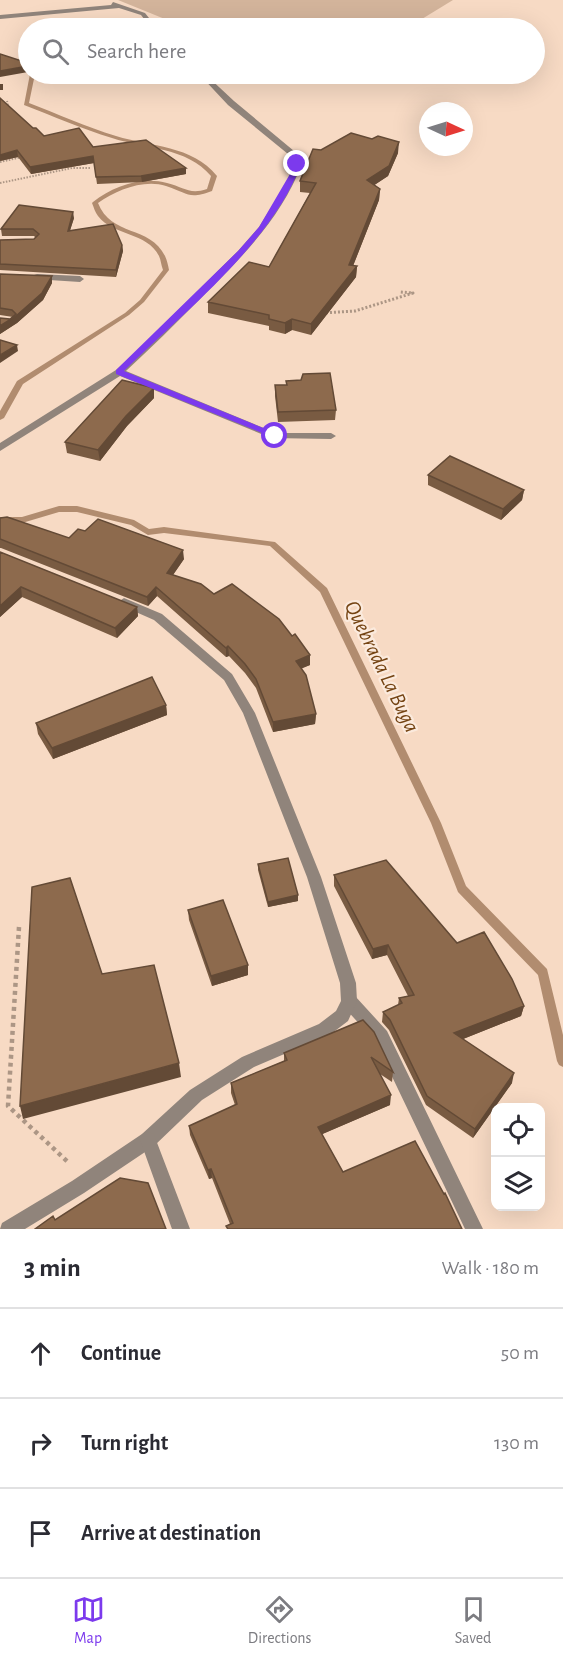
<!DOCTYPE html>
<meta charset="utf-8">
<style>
:root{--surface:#fff;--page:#f2f2f3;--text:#2b2b33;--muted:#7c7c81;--line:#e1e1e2;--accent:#7c3aed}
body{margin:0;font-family:"Alegreya Sans",sans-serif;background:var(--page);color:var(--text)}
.controls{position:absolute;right:18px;bottom:18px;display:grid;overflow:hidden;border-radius:12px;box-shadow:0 6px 24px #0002}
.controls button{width:54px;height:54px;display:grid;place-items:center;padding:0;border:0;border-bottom:2px solid var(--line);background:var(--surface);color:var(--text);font:30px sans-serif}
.compass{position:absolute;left:419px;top:102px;width:54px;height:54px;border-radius:50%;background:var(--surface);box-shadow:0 6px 24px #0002;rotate:94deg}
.stop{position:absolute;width:18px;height:18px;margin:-14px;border:4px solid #7c3aed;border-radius:50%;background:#fff}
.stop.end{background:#7c3aed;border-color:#fff;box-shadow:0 2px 6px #0008}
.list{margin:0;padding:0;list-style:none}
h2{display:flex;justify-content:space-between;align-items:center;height:78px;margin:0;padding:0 24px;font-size:26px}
h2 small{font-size:20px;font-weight:400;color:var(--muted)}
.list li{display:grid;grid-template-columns:39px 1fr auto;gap:18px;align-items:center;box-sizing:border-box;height:90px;padding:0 24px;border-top:2px solid var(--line)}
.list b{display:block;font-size:22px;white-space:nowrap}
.list em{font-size:20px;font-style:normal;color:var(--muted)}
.icon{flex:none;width:33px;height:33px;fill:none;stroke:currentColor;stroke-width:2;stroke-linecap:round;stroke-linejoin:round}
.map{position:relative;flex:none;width:563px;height:1229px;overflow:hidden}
.search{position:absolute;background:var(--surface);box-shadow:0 6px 24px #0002;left:18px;right:18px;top:18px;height:66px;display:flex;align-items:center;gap:15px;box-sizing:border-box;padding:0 21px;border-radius:33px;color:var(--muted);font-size:22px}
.sheet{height:348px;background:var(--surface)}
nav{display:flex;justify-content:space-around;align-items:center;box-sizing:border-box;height:84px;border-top:2px solid var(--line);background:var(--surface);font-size:16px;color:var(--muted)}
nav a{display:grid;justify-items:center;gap:3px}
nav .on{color:var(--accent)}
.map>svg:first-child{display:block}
.green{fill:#d3b49b}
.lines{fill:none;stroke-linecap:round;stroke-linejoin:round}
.stream{fill:#b18c6f;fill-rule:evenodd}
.path-far2{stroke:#ac9685;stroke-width:2;stroke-dasharray:1.5 1.5;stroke-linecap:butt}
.path-far1{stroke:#ac9685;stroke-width:3;stroke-dasharray:2 2;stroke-linecap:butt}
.path{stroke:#ac9685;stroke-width:4.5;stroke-dasharray:4 4;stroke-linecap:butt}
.service{fill:#90847b;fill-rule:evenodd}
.minor{fill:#90847b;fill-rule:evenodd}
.tertiary{fill:#90847b;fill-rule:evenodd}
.wall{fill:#795b42}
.shaded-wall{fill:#634a36}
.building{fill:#8d6a4d;stroke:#634a36;stroke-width:1.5}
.route{fill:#7c3aed}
.labels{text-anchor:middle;stroke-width:4.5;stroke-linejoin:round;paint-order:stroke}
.water-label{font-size:22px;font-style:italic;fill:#744312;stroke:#fbeadd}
</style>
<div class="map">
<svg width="563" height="1229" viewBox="0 0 563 1229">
<rect width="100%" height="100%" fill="#f7dac4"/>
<path class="green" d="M118,0H453L417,22L381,28H187Z"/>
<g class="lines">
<path class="stream" d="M30,74H35L29,103C58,114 86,127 116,136C151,147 192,145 217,176L212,191C188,200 188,193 166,186C144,179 116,190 98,203C111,237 150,225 165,256C167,260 168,265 169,270L144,302L129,315L23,384L4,418L0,420V411L17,381L125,313L140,300L163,270C161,265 161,260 159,256C147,232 113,236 98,216C95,212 94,208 92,203L93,202C113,186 142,176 167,183C184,187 189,195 207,189L211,176C187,147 145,149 112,138C82,129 53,116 24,105Z
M59,506H77L134,520L149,529L164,527L275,542L327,588L441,823L466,886L547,969L563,1035V1067L559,1065L557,1061L538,975L458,892L431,823L320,592L270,546L164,533L148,535L131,525L77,512H59L22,523H0V517H22Z"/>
<path class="path-far2" d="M0,107L8,106L7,101
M0,162L22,157
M0,183L72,168H90"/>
<path class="path-far1" d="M322,313L355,311L413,293L400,292"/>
<path class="path" d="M19,927L8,1106L69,1163"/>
<path class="service" d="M349,994L355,996L387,1031L483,1229H465L375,1041L343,1006L341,1001L343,996Z"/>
<path class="minor" d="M113,2L145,13L157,28H151L141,15L119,8L0,19V15L111,5Z
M199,74H205L234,101L294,151L302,164C281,219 240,259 199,300C175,324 151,348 126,371L276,433H331L336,436L331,439L271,438L120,376L0,451V443L116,370L136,352L238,251L259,227L287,182L294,164L288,154L228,105Z
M37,274L80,276L84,279L80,282L34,279V275Z
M124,598L162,614L232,674L255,713L321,877L356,983L357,1001L348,1021L331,1034L254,1067L202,1100L154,1146L84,1193L25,1229H0L2,1223L72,1181L142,1134L190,1090L242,1057L319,1024L336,1011L341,1001L340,983L307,877L243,713L224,680L154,620L120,605L118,602Z"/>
<path class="tertiary" d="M148,1132L154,1134L156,1140L190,1229H172L140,1140L142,1134Z"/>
</g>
<path class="wall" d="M33,128L44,136L93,147L186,174L142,182L97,184L94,163L31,174L18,157L0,161Z
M321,150L398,153L388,176L374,185L380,189L379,200L353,266H357L356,277L311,335L292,330L285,334L269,330V326L208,313V302L269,267L310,193L300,192V181Z
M74,218L70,230L122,245L123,251L116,277L0,270V240L34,239L36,238L34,236H2L1,229Z
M0,274L52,283L43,300L17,323L0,334V318L10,319L13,317L0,315Z
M275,385L336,410L335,420L278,422L275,396Z
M154,388V398L127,426L100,461L67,453L65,442Z
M428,475L524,490L522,500L501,520L428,485Z
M0,518L69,538L184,559L173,575L214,594L310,665L301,668L316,714L315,724L273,732L256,688L245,673L229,656L226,657L157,596L148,606L1,548H0Z
M0,552L137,607L138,616L117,638L22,597L0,617Z
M166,705L167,715L53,759L38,734L36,723Z
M258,864L298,895V901L268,907L258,870Z
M334,875L457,943L524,1006L521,1016L463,1039L512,1083L473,1138L426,1105L389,1030L382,1022L383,1012L398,1005L399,998L408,996L387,955L372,959L334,886Z
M188,910L248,975L212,986L189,920Z
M363,1020L393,1072L392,1082L380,1074L390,1105L322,1134L343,1172L462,1229H227L226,1226L230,1224L212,1178L209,1179L190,1135L189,1126L235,1105L231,1093V1083L284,1061V1053Z"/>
<path class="shaded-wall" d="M28,66V72L0,77V71Z
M0,84H3V90H0Z
M399,142L398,153L388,176L367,190V180Z
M17,150L18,157L0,161V155Z
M93,156L94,163L31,174L30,167Z
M186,168V174L142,182L141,176Z
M380,189L379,200L349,276V265Z
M73,212L74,218L68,237V231Z
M122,245L123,251L116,277V270Z
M357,266L356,277L311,335V324Z
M52,276V283L43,300L17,323L0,334V326L16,316Z
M292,319V330L285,334V323Z
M17,345L18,351L0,363V355Z
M154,388V398L127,426L100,461L98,450L126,416Z
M524,490L522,500L501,520L503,509Z
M183,550L184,559L168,582L167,573Z
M21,587L22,597L0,617V606Z
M156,587L157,596L148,606L147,597Z
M137,607L138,616L117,638L115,628Z
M228,646L229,656L226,657V648Z
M310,655V665L296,671V661Z
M166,705L167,715L53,759L52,748Z
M316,714L315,724L273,732V722Z
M298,895V901L268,907V902Z
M388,945L387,955L372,959L373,949Z
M248,965V975L212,986L211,976Z
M524,1006L521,1016L453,1043L454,1033Z
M179,1063L181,1077L23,1119L20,1106Z
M514,1073L512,1083L473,1138L475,1129Z
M391,1095L390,1105L318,1136V1127Z
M211,1169L212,1178L209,1179L208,1170Z"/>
<path class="building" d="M0,54L28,63V66L0,71Z
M0,98L33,128H36L44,136L79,128L93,147L146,140L186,168L141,176L96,177L93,156L30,167L17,150L0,155Z
M351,133L372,139L378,136L399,142L389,166L367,180L380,189L349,265L357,266L311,324L292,319L285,323L269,319V315L208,302L249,262L269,267L316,183L300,181L313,149L321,150Z
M19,205L73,212L68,231L113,224L122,245L116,270L0,264V240L34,239L39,234L33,229H1Z
M0,274L52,276L42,293L16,316L0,326V318L10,319L16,314L12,310L0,308Z
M0,340L17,345L0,355Z
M330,373L336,410L278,412L275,385H287L286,381L301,380L303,374Z
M122,380L154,388L126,416L98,450L65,442Z
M450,456L524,490L503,509L428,475Z
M7,517L69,538L78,529L85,531L98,519L183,550L167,573L201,584L214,594L232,584L279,619L292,636L295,634L310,655L296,661L306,675L316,714L273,722L256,679L245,664L228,646L226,648L156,587L147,597L0,539V518Z
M0,552L137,607L115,628L21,587L0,606Z
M152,677L166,705L52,748L36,723Z
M288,858L298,895L268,902L258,864Z
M386,860L457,943L484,932L512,979L524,1006L454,1033L514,1073L475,1129L427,1096L390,1020L383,1012L402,1003L399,998L414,995L388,945L373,949L334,875Z
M70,878L102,974L154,965L179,1063L20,1106L32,887Z
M223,900L248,965L211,976L188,910Z
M363,1020L374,1032L393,1072L371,1057L391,1095L318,1127L343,1172L415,1141L444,1194L445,1193L462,1229H228L226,1226L233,1223L211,1169L208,1170L189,1126L237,1104L231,1083L287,1060L284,1053Z
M120,1178L148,1183L166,1229H35L53,1216L55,1220Z"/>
<path class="route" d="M297,162L301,164C273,242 182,314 124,371L278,434V437H272L116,374V370L238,251L259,227Z"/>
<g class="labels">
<g class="water-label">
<text transform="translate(383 666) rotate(64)" y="8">Quebrada La Buga</text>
</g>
</g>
</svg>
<div class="controls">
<button><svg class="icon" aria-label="locate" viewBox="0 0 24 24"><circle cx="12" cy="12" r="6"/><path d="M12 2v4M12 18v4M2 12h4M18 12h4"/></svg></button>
<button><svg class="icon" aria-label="layers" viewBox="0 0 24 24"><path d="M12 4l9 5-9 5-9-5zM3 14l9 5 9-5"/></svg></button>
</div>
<svg class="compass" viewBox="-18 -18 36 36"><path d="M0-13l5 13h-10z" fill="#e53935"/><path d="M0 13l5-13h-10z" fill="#7c7c81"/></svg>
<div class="stop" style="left:275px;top:436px"></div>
<div class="stop end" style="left:297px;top:164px"></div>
<div class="search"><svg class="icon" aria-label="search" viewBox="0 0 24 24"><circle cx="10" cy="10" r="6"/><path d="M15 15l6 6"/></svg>Search here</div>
</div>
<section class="sheet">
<h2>3 min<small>Walk · 180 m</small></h2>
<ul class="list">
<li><svg class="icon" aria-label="ahead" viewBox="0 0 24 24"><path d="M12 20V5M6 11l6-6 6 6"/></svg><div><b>Continue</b></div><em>50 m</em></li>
<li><svg class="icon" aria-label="right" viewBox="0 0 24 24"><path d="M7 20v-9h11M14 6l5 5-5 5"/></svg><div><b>Turn right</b></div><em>130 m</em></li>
<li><svg class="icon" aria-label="arrive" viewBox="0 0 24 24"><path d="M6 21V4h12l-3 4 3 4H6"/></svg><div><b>Arrive at destination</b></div></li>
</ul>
</section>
<nav>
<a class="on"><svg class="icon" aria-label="map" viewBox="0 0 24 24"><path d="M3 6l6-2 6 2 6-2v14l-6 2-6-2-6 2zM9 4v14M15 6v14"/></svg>Map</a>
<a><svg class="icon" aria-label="directions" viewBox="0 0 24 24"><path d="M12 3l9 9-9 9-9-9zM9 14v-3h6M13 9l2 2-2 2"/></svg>Directions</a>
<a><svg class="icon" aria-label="saved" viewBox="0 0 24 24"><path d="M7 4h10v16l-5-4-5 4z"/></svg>Saved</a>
</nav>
